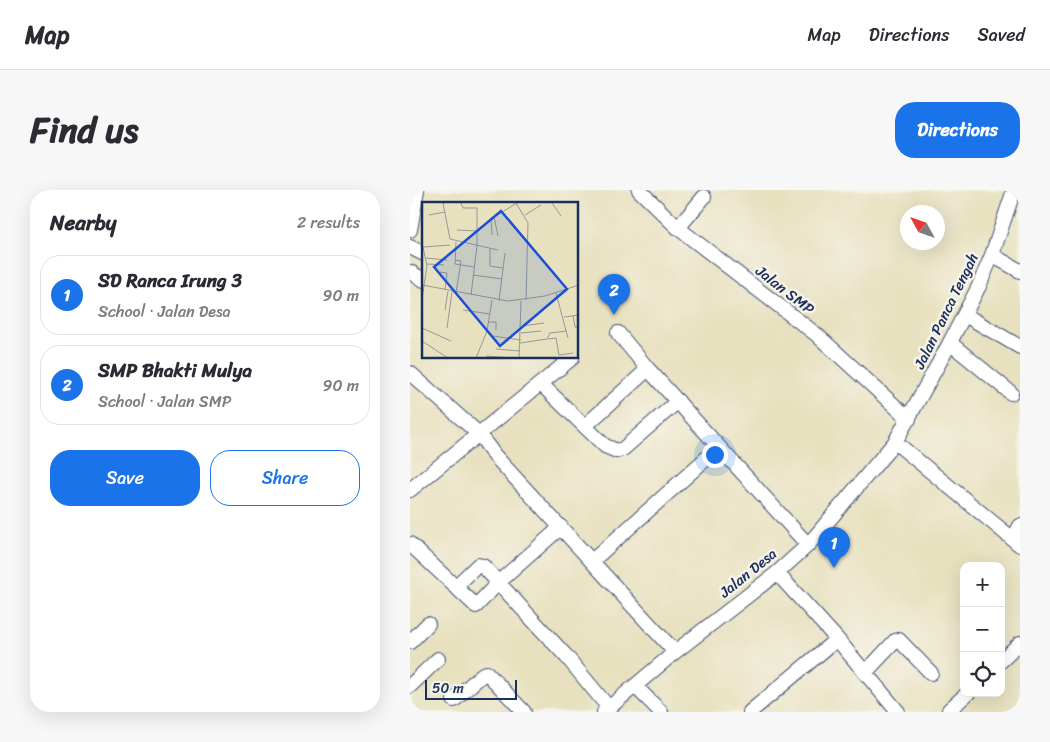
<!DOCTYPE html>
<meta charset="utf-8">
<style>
:root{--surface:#fff;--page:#f7f7f7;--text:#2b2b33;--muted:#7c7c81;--line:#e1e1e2;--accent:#1a73e8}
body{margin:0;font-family:Sriracha,sans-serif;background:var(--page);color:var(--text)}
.controls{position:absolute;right:15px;bottom:15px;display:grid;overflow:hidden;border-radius:10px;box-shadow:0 5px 20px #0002}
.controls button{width:45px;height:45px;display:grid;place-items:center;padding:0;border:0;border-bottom:1px solid var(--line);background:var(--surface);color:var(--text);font:25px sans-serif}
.compass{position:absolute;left:490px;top:15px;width:45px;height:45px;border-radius:50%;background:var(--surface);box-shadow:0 5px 20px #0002;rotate:310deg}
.scale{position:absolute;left:15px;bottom:12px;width:92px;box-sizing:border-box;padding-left:5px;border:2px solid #1b2f5e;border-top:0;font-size:14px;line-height:18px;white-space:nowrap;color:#1b2f5e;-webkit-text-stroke:4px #f7f3e8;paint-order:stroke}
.you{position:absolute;left:304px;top:264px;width:18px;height:18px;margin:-12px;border:4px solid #fff;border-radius:50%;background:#1a73e8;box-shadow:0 0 0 8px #1a73e833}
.badge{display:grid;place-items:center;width:32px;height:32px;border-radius:50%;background:var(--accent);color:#fff;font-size:16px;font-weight:700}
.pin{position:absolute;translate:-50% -41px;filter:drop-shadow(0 1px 2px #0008)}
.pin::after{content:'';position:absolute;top:26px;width:18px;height:15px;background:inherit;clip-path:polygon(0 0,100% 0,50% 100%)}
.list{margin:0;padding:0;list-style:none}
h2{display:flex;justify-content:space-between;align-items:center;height:65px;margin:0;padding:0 20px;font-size:21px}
h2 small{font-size:16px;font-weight:400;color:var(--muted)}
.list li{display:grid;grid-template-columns:32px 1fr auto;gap:15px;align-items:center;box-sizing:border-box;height:80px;margin:0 10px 10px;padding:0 10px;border:1px solid var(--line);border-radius:20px}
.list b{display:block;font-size:19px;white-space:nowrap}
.list p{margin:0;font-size:16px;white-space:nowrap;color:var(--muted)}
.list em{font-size:16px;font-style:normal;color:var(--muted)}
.actions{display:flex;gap:10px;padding:15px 20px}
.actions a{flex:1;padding:11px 0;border:1px solid var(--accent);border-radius:20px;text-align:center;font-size:18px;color:var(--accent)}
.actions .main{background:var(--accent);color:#fff}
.icon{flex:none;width:28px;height:28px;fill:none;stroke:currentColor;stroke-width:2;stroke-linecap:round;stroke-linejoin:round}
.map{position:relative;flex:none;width:610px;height:522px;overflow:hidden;border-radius:20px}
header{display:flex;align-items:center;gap:30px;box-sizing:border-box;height:70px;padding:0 25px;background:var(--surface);border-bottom:1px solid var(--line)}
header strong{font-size:24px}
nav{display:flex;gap:28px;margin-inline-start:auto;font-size:18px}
.intro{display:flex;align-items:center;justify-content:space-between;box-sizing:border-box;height:120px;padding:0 30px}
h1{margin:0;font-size:35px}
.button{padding:12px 22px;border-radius:20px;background:var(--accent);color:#fff;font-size:18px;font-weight:700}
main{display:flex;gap:30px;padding:0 30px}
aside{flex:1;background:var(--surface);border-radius:20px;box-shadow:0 5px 20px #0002}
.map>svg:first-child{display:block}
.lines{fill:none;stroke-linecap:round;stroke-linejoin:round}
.minor-casing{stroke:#3a4a6d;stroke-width:16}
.minor{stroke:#fff;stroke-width:14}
.labels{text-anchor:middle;stroke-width:5;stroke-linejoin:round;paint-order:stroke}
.street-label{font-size:15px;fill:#1b2f5e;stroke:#f7f3e8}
.inset-road{fill:none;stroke:#959a98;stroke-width:1}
.view{fill:#1d4ed8;fill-opacity:0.15;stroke:#1d4ed8;stroke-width:2.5}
.inset-edge{fill:none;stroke:#1b2f5e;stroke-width:2.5}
</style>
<header>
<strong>Map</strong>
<nav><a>Map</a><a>Directions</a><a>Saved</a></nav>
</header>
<div class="intro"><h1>Find us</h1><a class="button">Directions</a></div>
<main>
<aside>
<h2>Nearby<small>2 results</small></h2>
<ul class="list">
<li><span class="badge">1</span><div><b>SD Ranca Irung 3</b><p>School · Jalan Desa</p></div><em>90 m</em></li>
<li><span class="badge">2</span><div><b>SMP Bhakti Mulya</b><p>School · Jalan SMP</p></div><em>90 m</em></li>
</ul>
<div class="actions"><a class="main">Save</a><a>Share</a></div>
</aside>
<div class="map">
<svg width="610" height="522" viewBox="0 0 610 522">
<rect width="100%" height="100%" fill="#f7f3e8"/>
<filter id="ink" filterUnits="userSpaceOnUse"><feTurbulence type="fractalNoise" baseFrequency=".02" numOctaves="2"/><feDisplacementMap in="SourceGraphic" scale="10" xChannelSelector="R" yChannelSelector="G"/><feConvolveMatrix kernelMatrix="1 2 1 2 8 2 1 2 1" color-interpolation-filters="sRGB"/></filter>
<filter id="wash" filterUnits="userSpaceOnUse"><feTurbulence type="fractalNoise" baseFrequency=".0096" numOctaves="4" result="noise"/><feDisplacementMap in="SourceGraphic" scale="20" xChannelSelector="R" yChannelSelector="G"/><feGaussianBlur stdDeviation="1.12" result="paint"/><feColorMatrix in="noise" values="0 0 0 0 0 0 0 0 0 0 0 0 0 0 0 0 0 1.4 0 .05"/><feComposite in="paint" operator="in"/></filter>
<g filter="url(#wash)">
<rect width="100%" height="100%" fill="#e7e1bf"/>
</g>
<g filter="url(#ink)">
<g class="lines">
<defs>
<path id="minor" d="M229,0L268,38L407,145L499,229
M268,38L294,7
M0,40L7,0
M0,57L14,64
M582,65L610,81
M0,82L14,90
M555,125L610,157
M208,143L238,179L398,355
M540,153L601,203
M0,183L69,244L85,266L265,462
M131,194L195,256L207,261L213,259L268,211
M175,236L238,179
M485,252L610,355
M0,300L162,168
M603,349L610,336
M0,354L66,416L89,392L151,337
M182,371L309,257
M367,383L427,449L488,522
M45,397L68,375L73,376L156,466L199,518
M0,452L18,434
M591,471L610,453
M456,482L485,451L489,450L521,483
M0,496L28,469
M225,496L251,522
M44,510L73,484L77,483L114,522
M539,520L558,503
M194,522L265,462L367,383L398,355L485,252L535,162L569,96L582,65L604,0
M340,522L427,449"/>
</defs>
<use href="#minor" class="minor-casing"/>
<use href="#minor" class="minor"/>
</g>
</g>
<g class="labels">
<g class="street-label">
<text transform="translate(375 100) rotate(38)" y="5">Jalan SMP</text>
<text transform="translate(536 121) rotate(-64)" y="5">Jalan Panca Tengah</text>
<text transform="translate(338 383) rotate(-39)" y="5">Jalan Desa</text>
</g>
</g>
<g transform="translate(12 12)">
<rect width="156" height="156" fill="#e7e1bf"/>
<path class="inset-road" d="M21,1L28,37L76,48M39,1L41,6H55V44L49,93M94,1L106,21L104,98M130,1L139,14M7,13L23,10M103,13L119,3M35,28L56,29M70,33L69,16L72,15M76,34L72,15L95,1M0,40L5,64L0,97M34,40L33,62L52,65M2,45L28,43M68,47V64L81,66M4,56L25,58M33,58L39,59L34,91M5,62L22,63M18,70L25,71L23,88M51,73L80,77M0,83L86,99L123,94L157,83M134,91L146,136M77,99L83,51M23,108L26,89M41,108L68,112M151,114L153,125H157M142,115L157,113M67,120H74V128M100,124L122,121M0,126L29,139M25,126L30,90M99,131L119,129M71,134L99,138M126,137L134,136L137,153L151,151M0,139L26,156M98,141L125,137L128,131L145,129M74,147L98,149M64,154L91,156M54,156L65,129L70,98M97,156L99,99"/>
<path class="view" d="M79,9L145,87L78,144L12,65Z"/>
<rect width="156" height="156" class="inset-edge"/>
</g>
</svg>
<div class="controls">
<button>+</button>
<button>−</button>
<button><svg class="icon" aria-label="locate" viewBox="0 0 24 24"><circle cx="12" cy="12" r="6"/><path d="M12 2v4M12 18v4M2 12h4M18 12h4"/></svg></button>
</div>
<svg class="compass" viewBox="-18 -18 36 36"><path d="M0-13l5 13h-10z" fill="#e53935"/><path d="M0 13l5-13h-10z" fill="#7c7c81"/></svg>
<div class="scale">50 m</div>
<div class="you"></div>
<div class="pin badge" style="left:424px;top:378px">1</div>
<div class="pin badge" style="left:204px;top:125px">2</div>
</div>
</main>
